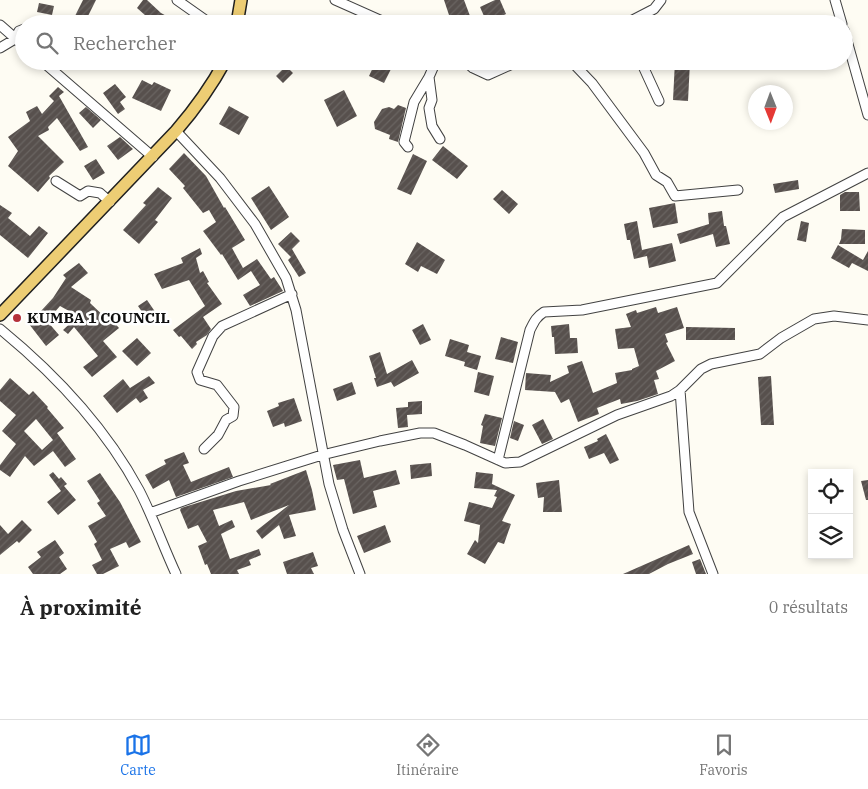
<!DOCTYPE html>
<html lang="fr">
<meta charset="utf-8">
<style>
:root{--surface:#fff;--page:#f2f2f2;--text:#222;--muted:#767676;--line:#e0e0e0;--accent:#1a73e8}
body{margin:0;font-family:"IBM Plex Serif",serif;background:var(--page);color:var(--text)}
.controls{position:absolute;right:15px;bottom:15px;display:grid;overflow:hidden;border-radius:0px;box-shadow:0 2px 8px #0003}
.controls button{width:45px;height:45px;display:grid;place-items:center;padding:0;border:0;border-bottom:1px solid var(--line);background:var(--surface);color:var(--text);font:25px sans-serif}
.compass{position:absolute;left:748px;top:85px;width:45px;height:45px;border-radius:50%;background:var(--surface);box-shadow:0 2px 8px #0003;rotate:179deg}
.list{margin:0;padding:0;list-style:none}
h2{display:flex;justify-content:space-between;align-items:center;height:65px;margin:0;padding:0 20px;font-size:21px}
h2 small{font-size:16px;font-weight:400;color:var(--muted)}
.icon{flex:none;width:28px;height:28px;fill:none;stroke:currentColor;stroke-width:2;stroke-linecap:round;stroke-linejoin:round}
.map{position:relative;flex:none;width:868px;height:574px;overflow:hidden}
.search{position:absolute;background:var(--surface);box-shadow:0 2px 8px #0003;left:15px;right:15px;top:15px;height:55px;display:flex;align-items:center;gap:12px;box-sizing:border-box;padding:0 18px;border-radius:28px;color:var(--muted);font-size:19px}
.sheet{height:145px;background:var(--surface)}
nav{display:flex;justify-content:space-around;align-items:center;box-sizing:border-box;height:70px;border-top:1px solid var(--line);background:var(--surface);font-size:14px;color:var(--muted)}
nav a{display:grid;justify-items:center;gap:2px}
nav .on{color:var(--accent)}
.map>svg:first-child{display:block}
.building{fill:url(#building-hatch);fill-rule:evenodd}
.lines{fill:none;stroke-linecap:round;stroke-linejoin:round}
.minor-casing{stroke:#424242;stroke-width:11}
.major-casing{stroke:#202020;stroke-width:14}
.minor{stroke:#fff;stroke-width:9}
.major{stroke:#edcd74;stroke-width:11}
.poi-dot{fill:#b5323b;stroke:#fff;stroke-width:2}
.labels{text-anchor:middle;stroke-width:5;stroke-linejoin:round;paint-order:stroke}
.poi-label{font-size:15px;font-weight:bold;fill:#0f0f0f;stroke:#fff;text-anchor:start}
</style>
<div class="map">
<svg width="868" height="574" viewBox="0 0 868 574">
<defs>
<pattern id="building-hatch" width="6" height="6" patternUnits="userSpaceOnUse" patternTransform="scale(1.25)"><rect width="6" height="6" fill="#57504d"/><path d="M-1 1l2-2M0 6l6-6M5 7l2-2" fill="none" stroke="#6a6562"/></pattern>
</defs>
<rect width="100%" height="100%" fill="#fefcf3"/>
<path class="building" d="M83,0H96L84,24H81L73,20Z
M143,0H147L161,13L181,24H155L137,8Z
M444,0H464L473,24H452Z
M495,0H500L506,14L487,23L480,7Z
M39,3L54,6L52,15L37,12Z
M376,61H395L384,83L369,76Z
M675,61L690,62L688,101L673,100Z
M286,66L293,73L283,83L276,76Z
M142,80L152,85L154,82L171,90L161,111L132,98Z
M115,84L126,97L120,102L125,109L118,114L103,93Z
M58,87L64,92L59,96L88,147L80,151L57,118L48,127L49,130L38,136L64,162L49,176L50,178L38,192L8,166L18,151L8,137L30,121L26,112L37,106L42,114L54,101L49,96Z
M344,90L357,116L337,127L324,100Z
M398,105L406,108L398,142L389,139L390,135L375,129L374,122L382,109L389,107L394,109Z
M229,106L249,117L239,135L219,124Z
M86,107L101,120L93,128L79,113Z
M120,137L133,149L118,160L107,146Z
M443,146L468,166L457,179L432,160Z
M184,153L206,176L224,208L225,207L245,240L232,248L243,268L257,259L271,279L274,277L283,291L250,306L243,295L260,285L251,271L238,280L222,254L221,255L203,231L216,222L209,210L203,213L183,188L185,186L169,169Z
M413,154L427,161L411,195L397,189Z
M96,159L105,173L93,180L84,166Z
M798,180L799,189L775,193L773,184Z
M269,186L289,217L271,230L251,198Z
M158,187L172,198L155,220L158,222L139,244L123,230L146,205L143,203Z
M502,190L518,204L509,214L493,199Z
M845,192H859L860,211H840V195Z
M675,203L678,223L653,228L649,208Z
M0,205L12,213L8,218L30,236L39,226L48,233L28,258L0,235Z
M722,211L724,226H726L730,244L716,247L713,234L680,244L677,234L709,224L708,213Z
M637,221L642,250L672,243L676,261L649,268L647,256L634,259L630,240H627L624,224Z
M801,221L809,223L806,242L797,240Z
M842,229L865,230V244H839L841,239Z
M291,232L300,241L292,249L306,273L299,277L288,260L291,257L278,244Z
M417,242L445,260L437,274L421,266L418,272L405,264Z
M838,245L863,260L868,251V271L852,263L849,268L831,258Z
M200,248L202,254L196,258L200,273L203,271L209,282L207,283L222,304L203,317L211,329L207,335L196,342L197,344L192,349L181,336L179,337L173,330L205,306L189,280L162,289L154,274L183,263L181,258Z
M79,263L88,273L71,287L91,300L90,303L110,322L112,320L119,328L103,341L117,357L92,377L83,367L98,356L74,327L68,334L63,330L78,316L60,306L47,321L59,335L46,346L29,324L53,298L66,278L63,275Z
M147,300L158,316L149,322L138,306Z
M656,307L658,313L677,307L684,328L665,334L668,342L666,343L675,361L656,371L659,379L654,380L658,394L637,401L621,404L620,399L597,408L599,414L578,422L569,399L561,403L555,392L525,390L526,373L551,375L550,382L569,373L567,366L582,361L593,393L617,383L615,373L632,370V369L639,366L634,348L618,349L615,329L631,327L626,314L636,310L637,313Z
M423,324L431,340L420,345L412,330Z
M569,324L570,338H577L578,353L555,354L554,337H552L551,326Z
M686,327L735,328V340H686Z
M501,337L518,342L513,363L495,359Z
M137,338L151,353L137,366L122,351Z
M450,339L469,345L467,352L481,356L477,370L464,366L465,362L445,356Z
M380,352L387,374L412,360L419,373L394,387L391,382L377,387L374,378H376L369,356Z
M478,372L494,376L489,396L474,392Z
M149,376L155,383L143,390L148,398L140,403L136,398L117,413L103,396L123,379L130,388Z
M771,376L774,425H761L758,377Z
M10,378L29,395L33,391L48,407L47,408L64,428L57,433L76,459L65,467L53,451L34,466L25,456L10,477L0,470V465L16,444L2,431L16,415L0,401V390ZM36,419L53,440L42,450L24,431Z
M352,382L356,394L337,401L333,389Z
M294,398L302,421L285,427L284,423L273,427L267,411L279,406L278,403Z
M422,401V414L407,415L408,427L398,428L396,408L408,407V402Z
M485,414L502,418L495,446L480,443L483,426L481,425Z
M543,419L553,439L542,444L532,425Z
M514,421L524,425L518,441L510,438Z
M606,434L619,460L610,464L604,453L589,459L584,447L598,441L597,439Z
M184,452L189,463L183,465L191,482L229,467L233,477L176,497L169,480L153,489L145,475L166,464L164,460Z
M360,460L364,478L396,470L400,484L373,491L377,507L353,514L344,479L337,480L333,465Z
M431,463L432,476L411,479L410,465Z
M306,470L312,490L316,510L289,515L296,536L284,539L279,525L262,539L256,531L289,505L251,520L244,502L213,510L219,526L232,520L235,527L221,534L230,559L259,549L261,555L249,560L251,565L237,570L239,574H211L207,564L205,565L198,546L207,542L198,525L188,529L180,510L181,508L236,491L271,485L270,484Z
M53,472L59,479L61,477L67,484L64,486L76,500L58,515L47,502L61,491L49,475Z
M476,472L493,474L492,484L515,495L502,521L511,524L504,544L498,542L485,564L467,554L475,540L478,543L480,525L464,521L469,502L492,508L497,497L494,496L497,490L474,488Z
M100,473L120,502L141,542L129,548L126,542L110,549L119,566L103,574H97L92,565L102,560L94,544L97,542L88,526L106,516L97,503L100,501L87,481Z
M559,480L562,512H543L544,497L538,498L536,483Z
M868,480V500H866L861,481Z
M22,520L32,530L19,543L17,541L0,555V525L8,534Z
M385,525L391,542L364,553L357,536Z
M55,540L64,553L59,557L67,569L60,574H33L28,567L41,557L37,552Z
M689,545L693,554L668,564L649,574H623Z
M313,552L318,566L311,568L314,574H287L283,562Z
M700,559L706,574H696L692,562Z"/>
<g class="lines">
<defs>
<path id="minor" d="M177,0L211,24
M335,0L389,24
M835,0L842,24
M625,24L654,9L661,0
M0,25L24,46
M844,30L868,115
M0,48L15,39L19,31L24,29
M42,61L153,157
M436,61L429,77L432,100L429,108L432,126L440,139
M465,61L473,68L488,75L519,61
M571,61L592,83L644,153L656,175L667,182L675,196L738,190
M632,61L642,64L659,101
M176,131L220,178L255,224L286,278L296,310L329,484L343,530L360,574
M408,147L404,142L414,102L429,77
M56,181L80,196L88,191L100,193L110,202
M0,329C55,374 105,427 139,490C153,517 163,546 176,574
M680,390L689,512L713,574
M204,449L218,435L226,420L233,416L234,407L217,385L200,380L197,372L213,336L222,326L292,294
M498,460L530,330C534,322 536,317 544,312L582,310L717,283L783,217L868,173
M150,513L239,481L322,455L380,441L420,433H434L465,445L505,463L520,462L617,415L671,396L680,390L701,369L711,364L760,354L781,338L814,319L834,316L868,320"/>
<path id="major" d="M237,24L241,0
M0,315L176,131C195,109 211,87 225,61"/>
</defs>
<use href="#minor" class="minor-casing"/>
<use href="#major" class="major-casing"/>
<use href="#minor" class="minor"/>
<use href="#major" class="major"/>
</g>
<circle class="poi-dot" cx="17" cy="318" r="5"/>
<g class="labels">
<g class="poi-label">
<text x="27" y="323">KUMBA 1 COUNCIL</text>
</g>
</g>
</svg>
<div class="controls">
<button><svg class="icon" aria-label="locate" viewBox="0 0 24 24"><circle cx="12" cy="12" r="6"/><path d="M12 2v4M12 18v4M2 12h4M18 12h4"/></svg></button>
<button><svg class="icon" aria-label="layers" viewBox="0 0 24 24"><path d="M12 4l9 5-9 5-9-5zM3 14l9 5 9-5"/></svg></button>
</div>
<svg class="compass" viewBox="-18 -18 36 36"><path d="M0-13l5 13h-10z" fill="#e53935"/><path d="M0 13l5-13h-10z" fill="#767676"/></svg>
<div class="search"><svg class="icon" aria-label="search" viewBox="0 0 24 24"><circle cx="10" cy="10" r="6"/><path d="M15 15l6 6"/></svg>Rechercher</div>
</div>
<section class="sheet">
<h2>À proximité<small>0 résultats</small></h2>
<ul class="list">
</ul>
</section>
<nav>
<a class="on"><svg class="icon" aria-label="map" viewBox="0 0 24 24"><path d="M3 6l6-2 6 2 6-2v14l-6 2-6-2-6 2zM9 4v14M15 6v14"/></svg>Carte</a>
<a><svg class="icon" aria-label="directions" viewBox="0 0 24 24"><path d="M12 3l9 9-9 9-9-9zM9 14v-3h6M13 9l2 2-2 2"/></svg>Itinéraire</a>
<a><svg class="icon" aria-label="saved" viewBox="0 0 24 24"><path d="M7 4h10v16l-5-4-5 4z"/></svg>Favoris</a>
</nav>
